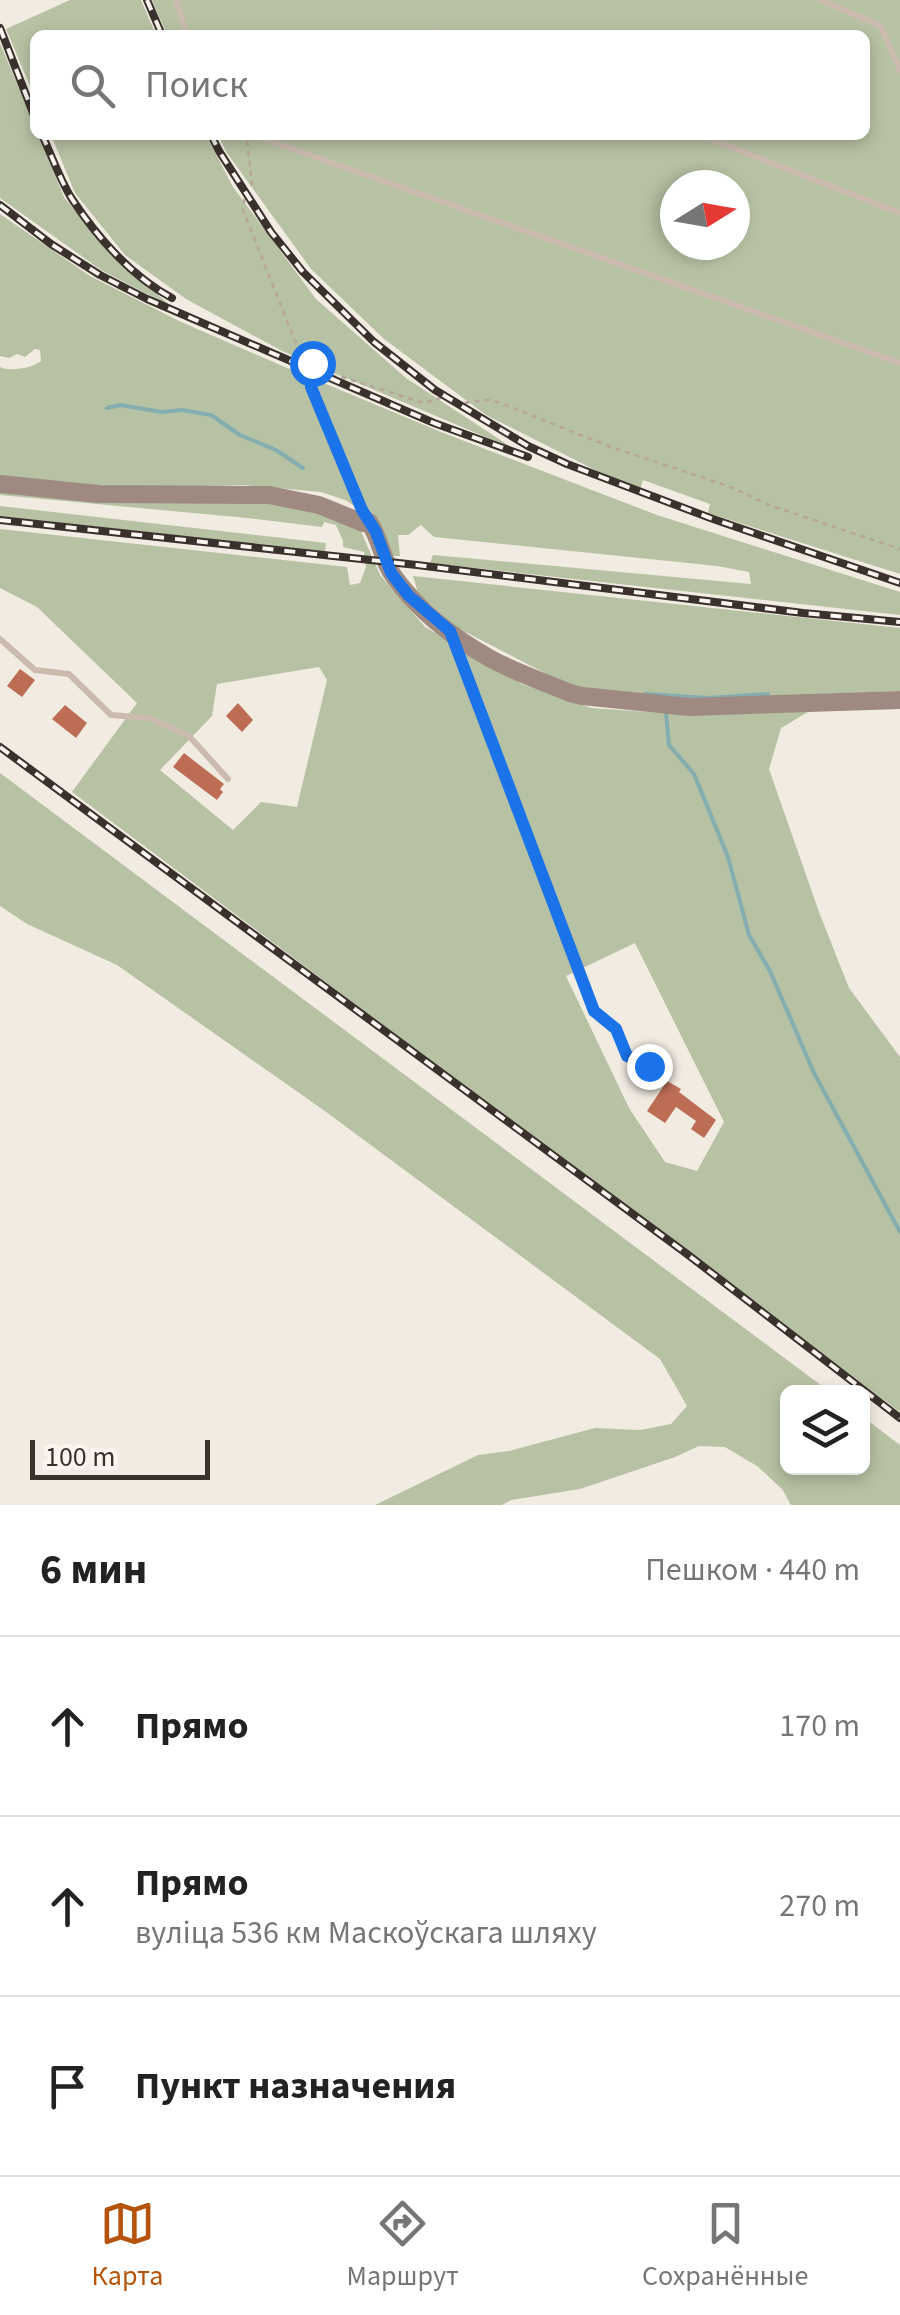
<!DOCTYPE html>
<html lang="ru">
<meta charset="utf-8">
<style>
:root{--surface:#fff;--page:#f6f6f6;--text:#222;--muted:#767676;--line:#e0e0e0;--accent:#b45309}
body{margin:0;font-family:"Source Sans 3",sans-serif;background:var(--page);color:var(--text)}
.controls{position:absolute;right:30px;bottom:30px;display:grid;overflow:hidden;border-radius:15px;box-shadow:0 5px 15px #0003}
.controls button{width:90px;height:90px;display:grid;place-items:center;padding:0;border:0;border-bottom:2px solid var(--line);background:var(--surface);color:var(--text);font:50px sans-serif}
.compass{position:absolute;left:660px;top:170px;width:90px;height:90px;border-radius:50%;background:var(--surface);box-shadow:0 5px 15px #0003;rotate:79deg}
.scale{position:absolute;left:30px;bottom:25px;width:180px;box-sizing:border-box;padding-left:10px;border:5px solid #3a302c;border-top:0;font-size:28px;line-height:35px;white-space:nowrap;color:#3a302c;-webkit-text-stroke:8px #faf5ef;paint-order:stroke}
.stop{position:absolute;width:30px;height:30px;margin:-22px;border:8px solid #1a73e8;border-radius:50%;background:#fff}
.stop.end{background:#1a73e8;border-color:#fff;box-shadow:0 2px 10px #0008}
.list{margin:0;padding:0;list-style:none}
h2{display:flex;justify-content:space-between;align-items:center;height:130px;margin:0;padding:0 40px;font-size:42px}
h2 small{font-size:32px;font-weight:400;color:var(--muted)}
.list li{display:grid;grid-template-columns:65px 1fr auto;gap:30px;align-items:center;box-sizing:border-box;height:180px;padding:0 40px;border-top:2px solid var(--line)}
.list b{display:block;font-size:38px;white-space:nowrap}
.list p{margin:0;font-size:32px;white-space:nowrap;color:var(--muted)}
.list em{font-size:32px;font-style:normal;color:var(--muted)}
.icon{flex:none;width:55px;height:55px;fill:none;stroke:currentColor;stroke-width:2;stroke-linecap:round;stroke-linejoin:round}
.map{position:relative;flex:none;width:900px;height:1505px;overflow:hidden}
.search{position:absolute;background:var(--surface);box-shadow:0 5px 15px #0003;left:30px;right:30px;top:30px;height:110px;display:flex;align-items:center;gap:25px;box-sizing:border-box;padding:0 35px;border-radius:15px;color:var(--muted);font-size:38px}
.sheet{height:670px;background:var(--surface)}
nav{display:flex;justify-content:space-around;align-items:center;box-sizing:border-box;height:140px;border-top:2px solid var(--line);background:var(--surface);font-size:28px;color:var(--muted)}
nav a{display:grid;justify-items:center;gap:5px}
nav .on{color:var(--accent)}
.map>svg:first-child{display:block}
.green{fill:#b7c1a3;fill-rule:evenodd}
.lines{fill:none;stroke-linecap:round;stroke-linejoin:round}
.stream{stroke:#83adae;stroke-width:4}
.building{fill:#be6d55}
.path{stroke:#b6a599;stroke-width:2.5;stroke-dasharray:5 5;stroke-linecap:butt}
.lane{stroke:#cabbae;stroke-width:6}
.secondary{stroke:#9e8a80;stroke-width:18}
.rail-casing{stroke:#3a302c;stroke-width:8}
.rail{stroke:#faf5ef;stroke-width:4;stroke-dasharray:11;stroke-linecap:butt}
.route{stroke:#1a73e8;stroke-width:12}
</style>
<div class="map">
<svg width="900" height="1505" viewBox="0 0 900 1505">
<rect width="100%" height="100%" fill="#f2ebe2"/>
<path class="green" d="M70,0H141L156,35H35V98L6,29Z
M152,0H900V574L708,513L710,504L643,480L640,490L619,482L486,415L384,339L311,269L227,153L218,135H865V35H167ZM675,185H735V245H675Z
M0,43L35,127V135H38L64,197L112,256L172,307L101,270L0,198Z
M51,135H206L233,187L316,299L406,378L514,449L282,351L186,299L125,255L75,193Z
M0,214L90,276L179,321L278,364L441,432L657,515L900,592V615L430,563L433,555L751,584L749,572L717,566L434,537L421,525L408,535H398L400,556H391L372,517L345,500L321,492L243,485L89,489L0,478V367C11,372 32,368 41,361L40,350L35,349L25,357L17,354L9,358L0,356Z
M0,491L254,501L319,510L360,529L380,575L425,627L522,684L591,708L692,715L813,709L781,728L769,769L819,912L849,988L900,1057V1412L72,792L137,703L37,607L0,588V529L347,567L350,585L360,583L366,567L364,552L343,547V541L336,525L324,522L322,527L247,518L0,495ZM319,667L327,680L297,807L261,802L233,830L160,770L212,716L217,684ZM635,943L724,1122L697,1171L665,1162L629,1108L566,976Z
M0,506L326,543L325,552L0,516Z
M413,576L900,628V691L708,698L621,693L568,685L454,626L418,593Z
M0,773L830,1392H788V1468H862L863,1417L900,1445V1505H791L782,1489L757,1466L725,1447L699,1446L675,1457L580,1489L511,1500L502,1505H375L478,1455L509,1451L595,1428L640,1430L671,1424L687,1406L660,1359L322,1109L117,965L27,924L0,906Z"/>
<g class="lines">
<path class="stream" d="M107,408L120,405L162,412L182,410L211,415L240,435L276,450L303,468
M645,694L708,698L768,694
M666,713L669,745L694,774L728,857L749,935L770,971L814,1073L900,1232"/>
</g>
<path class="building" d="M20,669L35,680L22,697L7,686Z
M238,703L253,720L242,732L226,716Z
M65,705L87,723L76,738L52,719Z
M184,753L224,784L220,789L223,792L217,800L173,767Z
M667,1081L681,1089L679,1092L716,1120L704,1138L691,1129L696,1121L676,1107L665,1123L647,1111Z"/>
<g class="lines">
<path class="path" d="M247,141L252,183L245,195L243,210L295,341L308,352L313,381L311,387L361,507
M313,381H327L332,377L339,376L424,403L447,396L462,403L489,400L501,403L608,446L731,487L769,505L900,549
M462,661L594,1011L616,1029L627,1056L649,1066"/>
<path class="lane" d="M176,0L187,35
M821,0L881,26L900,70
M436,31L446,35
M253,135L900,363
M700,135L900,213
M0,639L35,670L69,674L111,715L149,718L189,736L228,779"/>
<path class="secondary" d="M0,484L98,494L269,495L319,505L363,523L369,522C381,539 382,562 395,578C419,611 455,639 491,659C515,672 544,682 570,693L582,696L689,707L900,700"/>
<defs>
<path id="rail" d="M147,0L162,35
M0,28L35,118
M42,135C52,156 60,180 72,199C97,237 132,277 172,298
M211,135L219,151L271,232L303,272L374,342L435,390L528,446L567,464L713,519L900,583
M0,205L51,244L100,275L147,299L434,423L528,457
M0,520L417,565L803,613L900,622
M0,747L687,1254L900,1418"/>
</defs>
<use href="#rail" class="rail-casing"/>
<use href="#rail" class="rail"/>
</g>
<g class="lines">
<path class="route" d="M312,363L313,381L311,387L362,510L376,532L391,573L409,596L450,631L594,1011L616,1029L627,1056L649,1066"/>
</g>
</svg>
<div class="controls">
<button><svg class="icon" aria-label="layers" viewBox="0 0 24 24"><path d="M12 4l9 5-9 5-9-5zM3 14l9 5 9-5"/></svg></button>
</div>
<svg class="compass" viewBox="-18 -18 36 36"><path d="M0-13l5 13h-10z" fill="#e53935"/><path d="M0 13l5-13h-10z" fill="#767676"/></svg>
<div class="scale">100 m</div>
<div class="stop" style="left:312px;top:363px"></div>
<div class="stop end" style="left:649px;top:1066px"></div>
<div class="search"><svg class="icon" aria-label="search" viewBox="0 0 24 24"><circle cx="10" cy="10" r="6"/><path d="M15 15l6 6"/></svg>Поиск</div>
</div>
<section class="sheet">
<h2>6 мин<small>Пешком · 440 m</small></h2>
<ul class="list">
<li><svg class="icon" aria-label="ahead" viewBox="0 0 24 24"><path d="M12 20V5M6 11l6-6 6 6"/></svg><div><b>Прямо</b></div><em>170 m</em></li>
<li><svg class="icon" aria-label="ahead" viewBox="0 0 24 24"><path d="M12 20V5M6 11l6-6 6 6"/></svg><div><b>Прямо</b><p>вуліца 536 км Маскоўскага шляху</p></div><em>270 m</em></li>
<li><svg class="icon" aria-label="arrive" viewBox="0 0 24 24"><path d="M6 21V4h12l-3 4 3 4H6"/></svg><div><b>Пункт назначения</b></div></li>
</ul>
</section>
<nav>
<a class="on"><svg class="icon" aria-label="map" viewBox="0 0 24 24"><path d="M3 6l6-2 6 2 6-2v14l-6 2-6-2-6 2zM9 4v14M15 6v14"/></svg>Карта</a>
<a><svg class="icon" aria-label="directions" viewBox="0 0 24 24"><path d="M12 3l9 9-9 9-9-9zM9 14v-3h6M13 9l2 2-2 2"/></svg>Маршрут</a>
<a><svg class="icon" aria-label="saved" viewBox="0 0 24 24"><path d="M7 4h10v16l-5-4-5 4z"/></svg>Сохранённые</a>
</nav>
